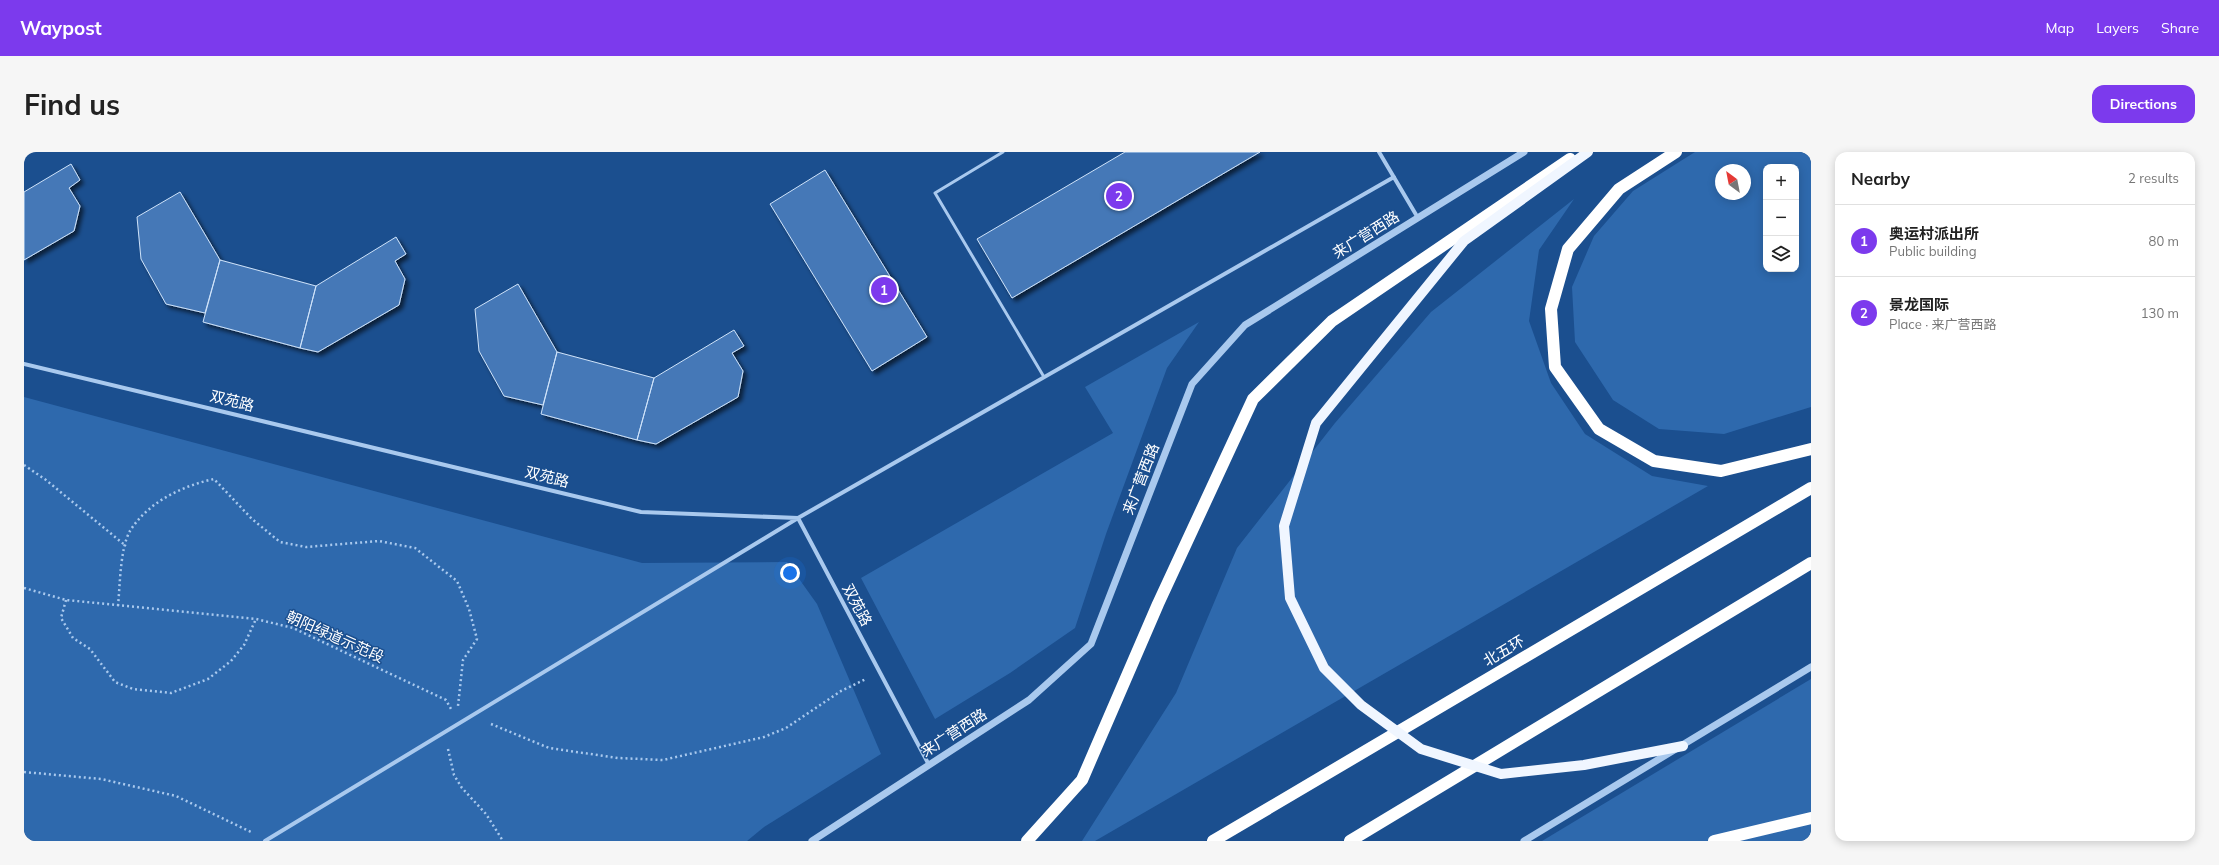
<!DOCTYPE html>
<meta charset="utf-8">
<style>
:root{--surface:#fff;--page:#f6f6f6;--text:#222;--muted:#767676;--line:#e0e0e0;--accent:#7c3aed}
body{margin:0;font-family:Mulish,"Noto Sans SC",sans-serif;background:var(--page);color:var(--text)}
.controls{position:absolute;right:12px;top:12px;display:grid;overflow:hidden;border-radius:8px;box-shadow:0 2px 10px #0003}
.controls button{width:36px;height:36px;display:grid;place-items:center;padding:0;border:0;border-bottom:1px solid var(--line);background:var(--surface);color:var(--text);font:20px sans-serif}
.compass{position:absolute;left:1691px;top:12px;width:36px;height:36px;border-radius:50%;background:var(--surface);box-shadow:0 2px 10px #0003;rotate:328deg}
.you{position:absolute;left:766px;top:421px;width:14px;height:14px;margin:-10px;border:3px solid #fff;border-radius:50%;background:#1a73e8;box-shadow:0 0 0 6px #1a73e833}
.badge{display:grid;place-items:center;width:26px;height:26px;border-radius:50%;background:var(--accent);color:#fff;font-size:13px;font-weight:700}
.pin{position:absolute;translate:-50% -50%;border:2px solid #fff;box-shadow:0 1px 4px #0006}
.list{margin:0;padding:0;list-style:none}
h2{display:flex;justify-content:space-between;align-items:center;height:52px;margin:0;padding:0 16px;font-size:17px}
h2 small{font-size:13px;font-weight:400;color:var(--muted)}
.list li{display:grid;grid-template-columns:26px 1fr auto;gap:12px;align-items:center;box-sizing:border-box;height:72px;padding:0 16px;border-top:1px solid var(--line)}
.list b{display:block;font-size:15px;white-space:nowrap}
.list p{margin:0;font-size:13px;white-space:nowrap;color:var(--muted)}
.list em{font-size:13px;font-style:normal;color:var(--muted)}
.icon{flex:none;width:22px;height:22px;fill:none;stroke:currentColor;stroke-width:2;stroke-linecap:round;stroke-linejoin:round}
.map{position:relative;flex:none;width:1787px;height:689px;overflow:hidden;border-radius:12px}
header{display:flex;align-items:center;gap:24px;box-sizing:border-box;height:56px;padding:0 20px;background:var(--accent);color:#fff}
header strong{font-size:19px}
nav{display:flex;gap:22px;margin-inline-start:auto;font-size:14px}
.intro{display:flex;align-items:center;justify-content:space-between;box-sizing:border-box;height:96px;padding:0 24px}
h1{margin:0;font-size:28px}
.button{padding:10px 18px;border-radius:12px;background:var(--accent);color:#fff;font-size:14px;font-weight:700}
main{display:flex;gap:24px;padding:0 24px}
aside{flex:1;background:var(--surface);border-radius:12px;box-shadow:0 2px 10px #0003}
.map>svg:first-child{display:block}
.green{fill:#2e69ad;fill-rule:evenodd}
.building{fill:#4478b7;stroke:#cfe3fa;filter:url(#shadow)}
.lines{fill:none;stroke-linecap:round;stroke-linejoin:round}
.path{stroke:#a9c9ee;stroke-width:2.5;stroke-dasharray:2 3;stroke-linecap:butt}
.service{stroke:#a9c9ee;stroke-width:3}
.minor{stroke:#a9c9ee;stroke-width:4}
.tertiary{stroke:#a9c9ee;stroke-width:7}
.motorway{stroke:#fff;stroke-width:12}
.primary-bridge{stroke:#f0f6ff;stroke-width:10}
.labels{text-anchor:middle;stroke-width:3;stroke-linejoin:round;paint-order:stroke}
.street-label{font-size:15px;fill:#fff;stroke:#1b4f8f}
</style>
<header>
<strong>Waypost</strong>
<nav><a>Map</a><a>Layers</a><a>Share</a></nav>
</header>
<div class="intro"><h1>Find us</h1><a class="button">Directions</a></div>
<main>
<div class="map">
<svg width="1787" height="689" viewBox="0 0 1787 689">
<defs>
<filter id="shadow"><feDropShadow dx="3.5" dy="3.5" stdDeviation="2" flood-color="#0009"/></filter>
</defs>
<rect width="100%" height="100%" fill="#1b4f8f"/>
<path class="green" d="M1671,0H1787V255L1700,282L1635,277L1589,248L1551,190L1548,135L1570,84L1609,39ZM1742,15H1772V117H1742ZM1697,18H1721V42H1697Z
M1550,47L1515,98L1505,169L1527,231L1561,282L1628,324L1684,334L1071,689H1058L1152,541L1213,396L1311,271L1407,160Z
M1175,170L1143,216L1082,382L1051,476L986,521L911,567L837,426L1089,281L1061,235Z
M0,245L618,411L763,410L793,452L857,602L740,675L723,689H0Z
M1787,527V689H1518Z"/>
<path class="building" d="M1101,0H1236L988,146L953,87Z
M47,12L56,28L45,36L56,54L50,79L0,108V40Z
M801,18L903,185L848,219L746,52Z
M156,40L196,108L181,161L142,152L117,107L113,65Z
M372,85L382,102L371,109L381,127L375,153L294,200L276,196L292,134Z
M196,108L292,134L276,196L179,170Z
M494,132L533,200L519,253L480,244L455,199L451,157Z
M710,178L720,194L708,201L719,219L714,245L632,292L613,288L630,226Z
M533,200L630,226L613,288L517,262Z"/>
<g class="lines">
<path class="path" d="M0,313L22,328L102,394
M0,436L42,448L232,467L269,476L422,548L427,557
M42,448L37,466L49,486L66,497L91,530L109,537L147,541L184,527L207,509L220,493L232,467
M94,454C96,434 96,396 106,379C124,350 158,334 190,327L228,367L256,390L282,395L355,389L391,396L433,429L445,457L453,487L439,508L434,554
M467,572L525,596L594,606L639,608L740,585L762,576L817,539L842,527
M424,597L430,623L438,636L462,662L479,689
M0,620L77,627L152,644L229,681"/>
<path class="service" d="M979,0L911,41L1020,225"/>
<path class="minor" d="M1355,0L1394,66
M0,212L617,360L774,366L905,613
M241,689L774,366L1370,25"/>
<path class="tertiary" d="M788,689L1005,548L1067,492L1168,232L1221,173L1500,0
M1500,689L1787,515"/>
<path class="motorway" d="M1652,0L1595,37L1544,97L1527,157L1531,215L1575,277L1630,309L1697,319L1787,297
M1003,689L1058,628L1134,452L1229,247L1308,169L1546,7
M1189,689L1787,336
M1326,689L1787,411
M1690,689L1787,666"/>
<path class="primary-bridge" d="M1564,0L1440,89L1292,271L1260,374L1266,446L1300,516L1337,553L1397,597L1477,622L1560,613L1659,594"/>
</g>
<g class="labels">
<g class="street-label">
<text transform="translate(1342 83) rotate(-32)" y="5">来广营西路</text>
<text transform="translate(208 249) rotate(14)" y="5">双苑路</text>
<text transform="translate(523 325) rotate(14)" y="5">双苑路</text>
<text transform="translate(1117 327) rotate(-69)" y="5">来广营西路</text>
<text transform="translate(833 453) rotate(62)" y="5">双苑路</text>
<text transform="translate(311 485) rotate(24)" y="5">朝阳绿道示范段</text>
<text transform="translate(1480 499) rotate(-31)" y="5">北五环</text>
<text transform="translate(930 581) rotate(-33)" y="5">来广营西路</text>
</g>
</g>
</svg>
<div class="controls">
<button>+</button>
<button>−</button>
<button><svg class="icon" aria-label="layers" viewBox="0 0 24 24"><path d="M12 4l9 5-9 5-9-5zM3 14l9 5 9-5"/></svg></button>
</div>
<svg class="compass" viewBox="-18 -18 36 36"><path d="M0-13l5 13h-10z" fill="#e53935"/><path d="M0 13l5-13h-10z" fill="#767676"/></svg>
<div class="you"></div>
<div class="pin badge" style="left:860px;top:138px">1</div>
<div class="pin badge" style="left:1095px;top:44px">2</div>
</div>
<aside>
<h2>Nearby<small>2 results</small></h2>
<ul class="list">
<li><span class="badge">1</span><div><b>奥运村派出所</b><p>Public building</p></div><em>80 m</em></li>
<li><span class="badge">2</span><div><b>景龙国际</b><p>Place · 来广营西路</p></div><em>130 m</em></li>
</ul>
</aside>
</main>
